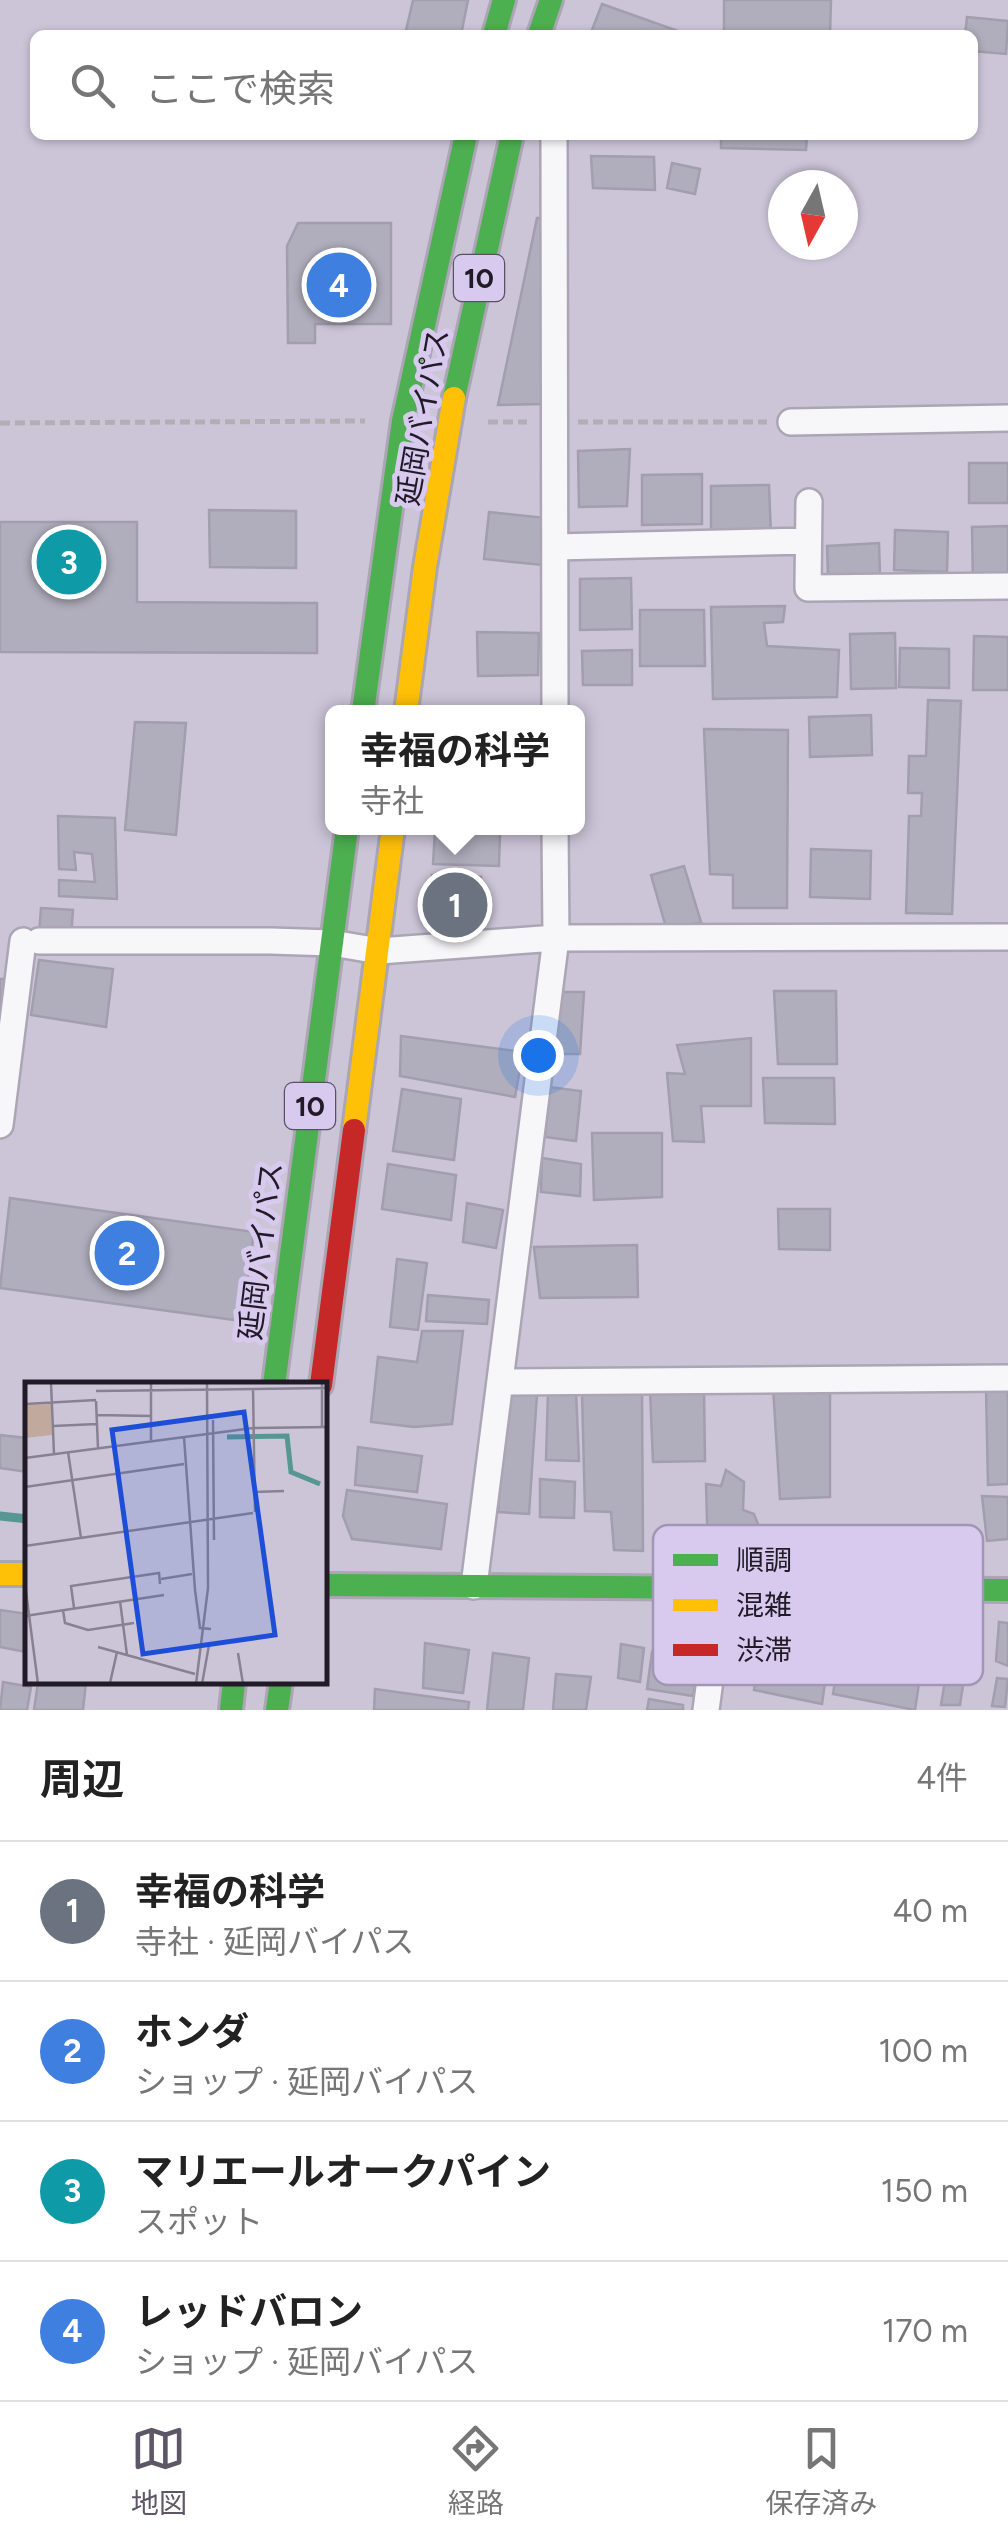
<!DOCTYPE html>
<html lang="ja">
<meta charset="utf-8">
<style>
:root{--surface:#fff;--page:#f6f6f6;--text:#222;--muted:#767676;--line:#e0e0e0;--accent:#5d5666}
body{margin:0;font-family:Figtree,"Noto Sans JP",sans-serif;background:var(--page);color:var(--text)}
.compass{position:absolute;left:768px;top:170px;width:90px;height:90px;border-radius:50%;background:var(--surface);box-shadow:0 2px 8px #0004;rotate:188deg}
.you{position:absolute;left:538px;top:1055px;width:35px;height:35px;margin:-25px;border:8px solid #fff;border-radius:50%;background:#1a73e8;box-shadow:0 0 0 15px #1a73e833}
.badge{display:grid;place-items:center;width:65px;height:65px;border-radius:50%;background:var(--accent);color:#fff;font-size:32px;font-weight:700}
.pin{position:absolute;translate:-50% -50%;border:5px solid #fff;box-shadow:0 2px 10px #0006}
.popup{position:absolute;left:325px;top:705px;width:260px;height:130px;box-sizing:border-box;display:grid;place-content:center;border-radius:15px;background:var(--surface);filter:drop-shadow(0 2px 8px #0005);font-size:32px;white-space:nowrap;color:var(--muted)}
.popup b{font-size:38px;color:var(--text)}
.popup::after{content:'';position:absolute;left:50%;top:100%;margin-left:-20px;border:20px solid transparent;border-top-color:var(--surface)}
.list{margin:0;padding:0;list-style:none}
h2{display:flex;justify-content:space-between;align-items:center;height:130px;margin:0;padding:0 40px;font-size:42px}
h2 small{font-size:32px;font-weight:400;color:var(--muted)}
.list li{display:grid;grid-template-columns:65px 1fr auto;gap:30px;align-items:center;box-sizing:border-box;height:140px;padding:0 40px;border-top:2px solid var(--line)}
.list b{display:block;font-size:38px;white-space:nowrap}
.list p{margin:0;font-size:32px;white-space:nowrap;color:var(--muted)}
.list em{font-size:32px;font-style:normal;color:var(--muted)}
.icon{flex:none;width:55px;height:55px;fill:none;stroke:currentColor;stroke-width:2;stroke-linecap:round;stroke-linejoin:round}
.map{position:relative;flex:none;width:1008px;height:1710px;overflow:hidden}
.search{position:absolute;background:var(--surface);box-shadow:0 2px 8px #0004;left:30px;right:30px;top:30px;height:110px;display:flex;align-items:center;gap:25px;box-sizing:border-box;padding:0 35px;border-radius:15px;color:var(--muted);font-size:38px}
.sheet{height:690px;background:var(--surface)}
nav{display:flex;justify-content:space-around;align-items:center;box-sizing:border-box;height:140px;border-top:2px solid var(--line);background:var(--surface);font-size:28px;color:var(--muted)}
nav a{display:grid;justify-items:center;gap:5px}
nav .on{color:var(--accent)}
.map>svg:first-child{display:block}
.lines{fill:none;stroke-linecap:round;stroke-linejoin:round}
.stream{stroke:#569794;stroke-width:9}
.building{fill:#b0adbc;stroke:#a29eae;stroke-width:2.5}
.street-casing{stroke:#aba5b4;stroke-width:30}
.fast-casing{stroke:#aba5b4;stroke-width:28}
.slow-casing{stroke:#aba5b4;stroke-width:28}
.jam-casing{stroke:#aba5b4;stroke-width:28}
.path{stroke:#b1aeb5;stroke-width:5;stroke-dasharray:10 5;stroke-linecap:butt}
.street{stroke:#f7f6f9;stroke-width:25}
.fast{stroke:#4caf50;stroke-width:22}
.slow{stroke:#ffc107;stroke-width:22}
.jam{stroke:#c62828;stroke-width:22}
.labels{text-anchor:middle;stroke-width:10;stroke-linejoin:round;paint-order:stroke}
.shield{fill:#d8caee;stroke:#585063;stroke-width:2.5}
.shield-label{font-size:28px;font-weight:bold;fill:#211b28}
.street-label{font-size:30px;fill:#211b28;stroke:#d8caee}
.inset-river{fill:none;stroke:#569794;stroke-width:5}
.inset-road{fill:none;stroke:#888192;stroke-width:2.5}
.view{fill:#1d4ed8;fill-opacity:0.15;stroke:#1d4ed8;stroke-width:5}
.inset-edge{fill:none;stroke:#211b28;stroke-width:5}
.key{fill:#d8caee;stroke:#a196b3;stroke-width:2.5}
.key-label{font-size:28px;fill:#211b28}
</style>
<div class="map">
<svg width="1008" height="1710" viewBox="0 0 1008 1710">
<rect width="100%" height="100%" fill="#ccc5d8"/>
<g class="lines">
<path class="stream" d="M0,1516L28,1519"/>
</g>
<path class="building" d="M413,0H468L461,35H405Z
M724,0H831L830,35H724Z
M602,4L689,35H590Z
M967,17L1008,21L1006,54L973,51V35H965Z
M721,135H807L806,150L721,148Z
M591,156L654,157L655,190L593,188Z
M672,163L700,169L695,194L667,188Z
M537,218H545L543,404L498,405Z
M298,223H391V324H315V343H288L287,246Z
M630,449L627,506L579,507L578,451Z
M969,463H1008V503H969Z
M702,474V524L642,525V475Z
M769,485L771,535H711V486Z
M209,510L296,511V568L210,567Z
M489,512L546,518L542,565L484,559Z
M0,522H137V602L317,603V653L0,652Z
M1008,526V582L973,583L972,527Z
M895,530L948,532L947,572L894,570Z
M879,543L880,574L828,577L827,546Z
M631,578L632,629L580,630V579Z
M785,606L783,622L764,623L767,646L839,650L837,697L713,699L711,607Z
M640,610H704L705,666H640Z
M477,632L539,633L538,675L478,676Z
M895,633L896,688L851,689L850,634Z
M974,636L1008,637V690H973Z
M900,648L949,649V688L899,687Z
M632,650V685H583L582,651Z
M928,700L961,701L952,914L906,913L909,816H921L922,793H908L909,756H926Z
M871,715L872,755L810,757L809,717Z
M135,722L186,723L176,835L125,830Z
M704,729L788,730L787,908H733V875L710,874Z
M58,816L115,818L117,899L59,896V880L95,882L92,854L74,852L76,870L59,869Z
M435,831L500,833L499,866L433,864Z
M811,849L871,851L870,899L810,897Z
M684,866L701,922L667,931L651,875Z
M432,875L481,877L479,936L430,934Z
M41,908L73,910L71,937L39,935Z
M39,960L113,969L106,1027L31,1015Z
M0,979H6L5,1017L0,1016Z
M774,991H836L837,1064H778Z
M559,992H584L580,1054H554Z
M401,1036L523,1052L515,1097L400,1076Z
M751,1038V1106H701L704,1142L673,1141L667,1073L685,1074L677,1045Z
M763,1078H834L835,1124L765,1123Z
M549,1087L581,1091L576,1141L545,1137Z
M402,1089L461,1099L454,1160L393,1151Z
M592,1133H662V1197L594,1200Z
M542,1158L581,1164L580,1196L541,1192Z
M388,1164L456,1175L451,1220L382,1209Z
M10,1198L254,1232L242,1321L0,1288Z
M467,1203L503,1210L496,1248L463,1242Z
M778,1209H830V1250L779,1249Z
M637,1245L638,1297L540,1298L534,1247Z
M397,1259L427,1263L418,1330L390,1327Z
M428,1295L489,1300L487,1324L426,1321Z
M422,1331H463L452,1424L414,1427L371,1422L378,1357L417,1362Z
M773,1387L830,1391V1497L780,1499Z
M704,1389L705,1461L653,1462L650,1391Z
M986,1389H1008V1484L988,1485Z
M548,1391L576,1392L579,1461L546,1460Z
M508,1392L537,1394L529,1514L498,1512Z
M582,1392L642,1394L643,1551L614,1550L611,1512L585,1511Z
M28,1430V1472L0,1468V1435L27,1438Z
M358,1447L422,1456L417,1492L355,1485Z
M726,1470L744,1482L743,1510L754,1514L761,1532L759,1559L708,1558L706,1484L721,1486Z
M540,1479L575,1482L574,1518L540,1517Z
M347,1490L447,1504L441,1549L352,1539L343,1516Z
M982,1496L1008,1497V1539L987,1541Z
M0,1610L28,1614L26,1652L0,1647Z
M764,1618L833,1626L822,1704L754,1690Z
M955,1619L973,1621L960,1705H941Z
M999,1622L1008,1623V1666L996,1661Z
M843,1634L924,1650L915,1710L833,1694Z
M425,1643L469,1650L463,1693L423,1688Z
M621,1644L644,1648L640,1682L618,1678Z
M652,1652L699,1659L693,1696L647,1689Z
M493,1653L529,1658L523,1710H487Z
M556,1674L591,1677L586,1710H553Z
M997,1678L1008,1679L1005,1707L992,1706Z
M3,1682L31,1687L27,1710H0Z
M38,1682H86L83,1710H34Z
M375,1689L469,1702L468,1710H374Z
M649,1699L683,1705V1710H647Z"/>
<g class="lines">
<defs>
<path id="street" d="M554,135L555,712
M791,422L1008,418
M809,502L808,588L1008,586
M555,547L808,541
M39,941H271L332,943L379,951L556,938L1008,937
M0,1125L23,941
M500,1382L1008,1378
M474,1586L556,938L555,828
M706,1710L722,1590"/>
<path id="fast" d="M494,35L504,0
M539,35L551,0
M454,398L512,135
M363,712L403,421L466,135
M274,1385L347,828
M325,1585L1008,1590
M231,1710L234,1682
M277,1710L281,1682"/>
<path id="slow" d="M406,712L425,567L454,398
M354,1130L393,828
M0,1574H28"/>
<path id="jam" d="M321,1385L354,1130"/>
</defs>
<use href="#street" class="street-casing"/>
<use href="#fast" class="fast-casing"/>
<use href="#slow" class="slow-casing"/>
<use href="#jam" class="jam-casing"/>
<path class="path" d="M488,422H527
M578,422H767
M0,423L365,421"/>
<use href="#street" class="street"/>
<use href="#fast" class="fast"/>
<use href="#slow" class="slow"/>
<use href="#jam" class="jam"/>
</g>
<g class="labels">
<g class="shield">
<rect x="454" y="255" width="50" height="46" rx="8"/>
<rect x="285" y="1083" width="50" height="46" rx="8"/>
</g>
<g class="shield-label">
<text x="479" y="288">10</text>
<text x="310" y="1116">10</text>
</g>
<g class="street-label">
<text transform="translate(423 417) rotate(-80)" y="10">延岡バイパス</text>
<text transform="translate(261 1251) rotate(-83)" y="10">延岡バイパス</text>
</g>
</g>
<g transform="translate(25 1382)">
<rect width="302" height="302" fill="#ccc5d8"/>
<path d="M26,22L27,53L0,56V23Z" fill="#c2a99e"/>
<path class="inset-river" d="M202,55L262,54L266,90L295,102"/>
<path class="inset-road" d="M26,1L29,72M126,1V58M228,7L230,130M71,9L303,6M71,19L73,66M0,22L71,18M72,33L126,34M188,38L189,158M28,44L72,42M297,45V1M159,55L170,208L175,246L186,247M43,70L56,156M0,76L228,46L303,45M0,105L159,82M229,110L259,109M0,164L228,131M136,197L167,192M0,202L13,302M95,219L102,273M49,226L46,204L134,191L135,202M38,228L40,241L63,248L109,241M0,234L139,213M73,265L170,292M213,271L218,302M85,301L92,270M171,302L183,206L182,1M177,302L184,263"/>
<path class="view" d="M219,30L250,253L118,272L87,48Z"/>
<rect width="302" height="302" class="inset-edge"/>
</g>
<rect x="653" y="1525" width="330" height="160" rx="15" class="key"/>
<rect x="673" y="1554" width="45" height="12" fill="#4caf50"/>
<rect x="673" y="1599" width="45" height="12" fill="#ffc107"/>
<rect x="673" y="1644" width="45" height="12" fill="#c62828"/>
<g class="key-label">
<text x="736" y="1570">順調</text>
<text x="736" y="1615">混雑</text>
<text x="736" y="1660">渋滞</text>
</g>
</svg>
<svg class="compass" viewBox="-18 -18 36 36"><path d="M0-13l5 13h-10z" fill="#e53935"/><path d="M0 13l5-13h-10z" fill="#767676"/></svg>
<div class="you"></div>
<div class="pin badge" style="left:455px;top:905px;background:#6b7280">1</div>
<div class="popup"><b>幸福の科学</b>寺社</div>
<div class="pin badge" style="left:127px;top:1253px;background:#3f7fe0">2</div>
<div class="pin badge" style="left:69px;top:562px;background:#0f9aa8">3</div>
<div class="pin badge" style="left:339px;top:285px;background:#3f7fe0">4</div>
<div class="search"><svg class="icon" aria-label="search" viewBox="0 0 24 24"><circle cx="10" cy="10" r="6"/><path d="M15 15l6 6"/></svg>ここで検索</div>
</div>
<section class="sheet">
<h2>周辺<small>4件</small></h2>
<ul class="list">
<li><span class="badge" style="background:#6b7280">1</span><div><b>幸福の科学</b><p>寺社 · 延岡バイパス</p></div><em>40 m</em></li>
<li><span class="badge" style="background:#3f7fe0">2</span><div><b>ホンダ</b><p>ショップ · 延岡バイパス</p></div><em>100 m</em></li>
<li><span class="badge" style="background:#0f9aa8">3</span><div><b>マリエールオークパイン</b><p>スポット</p></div><em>150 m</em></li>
<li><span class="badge" style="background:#3f7fe0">4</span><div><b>レッドバロン</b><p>ショップ · 延岡バイパス</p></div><em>170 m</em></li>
</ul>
</section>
<nav>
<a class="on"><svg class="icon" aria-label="map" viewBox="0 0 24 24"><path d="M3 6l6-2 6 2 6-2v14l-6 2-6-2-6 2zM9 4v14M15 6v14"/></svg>地図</a>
<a><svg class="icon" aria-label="directions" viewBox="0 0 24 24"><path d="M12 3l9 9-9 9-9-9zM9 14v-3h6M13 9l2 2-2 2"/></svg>経路</a>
<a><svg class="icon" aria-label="saved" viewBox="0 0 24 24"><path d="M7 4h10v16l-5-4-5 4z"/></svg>保存済み</a>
</nav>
